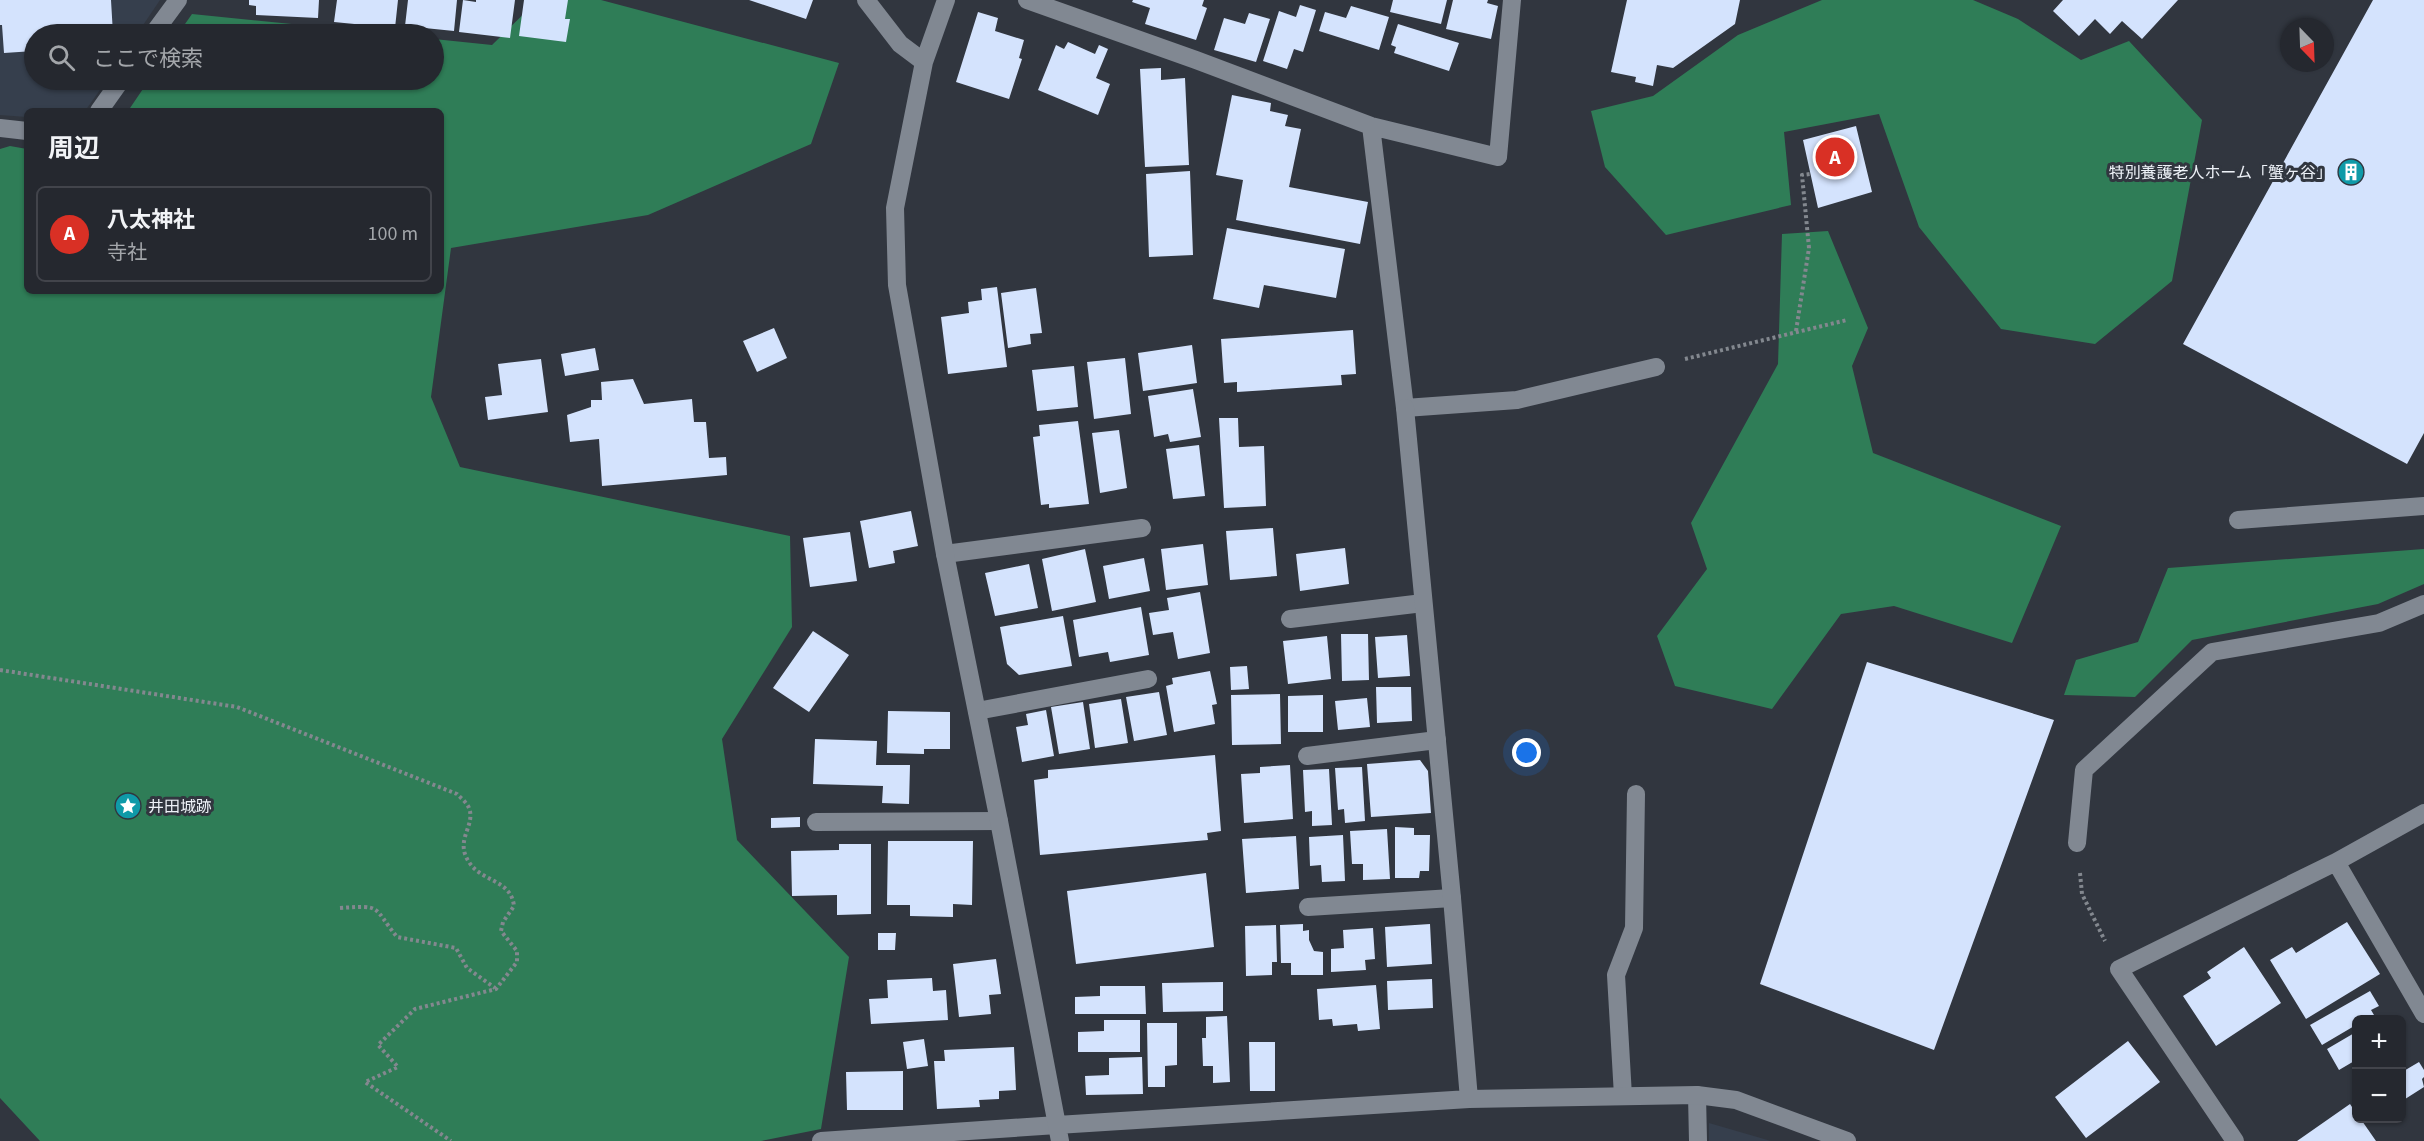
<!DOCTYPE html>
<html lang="ja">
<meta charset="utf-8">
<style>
:root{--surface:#25282f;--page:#31343b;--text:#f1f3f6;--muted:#a3a6aa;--line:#42444b;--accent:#d93025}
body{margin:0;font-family:"Source Sans 3","Noto Sans JP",sans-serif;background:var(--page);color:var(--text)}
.controls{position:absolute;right:18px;bottom:18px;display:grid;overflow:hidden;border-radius:9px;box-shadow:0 2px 4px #0004}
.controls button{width:54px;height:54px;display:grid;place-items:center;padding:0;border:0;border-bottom:2px solid var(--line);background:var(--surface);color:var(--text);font:30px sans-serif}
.compass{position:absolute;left:2280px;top:18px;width:54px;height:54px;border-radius:50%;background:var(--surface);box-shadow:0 2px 4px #0004;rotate:157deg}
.you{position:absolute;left:1527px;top:753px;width:21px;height:21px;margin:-15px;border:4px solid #fff;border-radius:50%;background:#1a73e8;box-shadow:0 0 0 9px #1a73e833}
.badge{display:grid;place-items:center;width:39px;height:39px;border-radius:50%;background:var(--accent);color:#fff;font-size:20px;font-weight:700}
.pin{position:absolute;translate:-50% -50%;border:3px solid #fff;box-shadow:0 2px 6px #0006}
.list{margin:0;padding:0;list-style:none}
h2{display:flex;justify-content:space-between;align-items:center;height:78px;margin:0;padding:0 24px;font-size:26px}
h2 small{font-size:20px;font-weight:400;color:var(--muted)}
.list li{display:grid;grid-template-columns:39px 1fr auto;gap:18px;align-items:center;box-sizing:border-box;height:96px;margin:0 12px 12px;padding:0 12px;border:2px solid var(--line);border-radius:9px}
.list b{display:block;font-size:22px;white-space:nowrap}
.list p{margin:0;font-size:20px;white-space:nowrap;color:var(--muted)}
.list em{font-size:20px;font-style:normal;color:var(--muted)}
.icon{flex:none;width:33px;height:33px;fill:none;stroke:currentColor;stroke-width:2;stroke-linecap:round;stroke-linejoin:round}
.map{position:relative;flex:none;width:2424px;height:1141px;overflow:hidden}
.search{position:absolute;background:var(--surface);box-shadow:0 2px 4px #0004;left:24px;top:24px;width:420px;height:66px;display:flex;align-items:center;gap:15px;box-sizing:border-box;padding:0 21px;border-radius:33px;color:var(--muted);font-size:22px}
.panel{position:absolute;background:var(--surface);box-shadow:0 2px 4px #0004;left:24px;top:108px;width:420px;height:186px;border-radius:9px}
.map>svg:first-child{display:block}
.built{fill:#363f4d}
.forest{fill:#2f7d57}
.building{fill:#d4e3fd}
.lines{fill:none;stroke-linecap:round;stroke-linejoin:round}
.path{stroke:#83888f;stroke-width:4;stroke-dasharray:3 3;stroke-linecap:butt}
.lane{stroke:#818892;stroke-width:18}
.street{stroke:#818892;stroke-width:18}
.labels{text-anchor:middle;stroke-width:6;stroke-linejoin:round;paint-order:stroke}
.poi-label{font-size:16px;fill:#edf1f7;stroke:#31363f;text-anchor:end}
</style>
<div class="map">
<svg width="2424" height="1141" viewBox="0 0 2424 1141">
<rect width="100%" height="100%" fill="#31363f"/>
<path class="built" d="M0,0H160L137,34H34V80H107L85,111H27V117L0,115Z
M1709,1123L1771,1141H1709Z"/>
<path class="forest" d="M538,0H601L839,63L811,144L648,215L451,248L431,397L460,467L790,536L792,627L722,739L737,840L849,957L821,1129L761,1141H40L0,1098V149L10,146L27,149V291H441V111H128L149,80H434V39L492,45Z
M1822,0H1973L2018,19L2081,60L2129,41L2202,120L2172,281L2095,344L2001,329L1919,227L1879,114L1784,132L1791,205L1666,235L1605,167L1591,111L1653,96L1738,35Z
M192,14L392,34H178Z
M1828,231L1868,328L1852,366L1873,453L2061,526L2012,643L1894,606L1841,614L1772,709L1675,686L1657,636L1707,569L1691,523L1778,364L1782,234Z
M2424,549V584L2378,604L2192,640L2135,697L2064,695L2076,660L2138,642L2168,568Z"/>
<path class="building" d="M0,0H111L113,34H34V51L4,53L2,25H0Z
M249,0H319L318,18L256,15V6L249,5Z
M337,0H398L395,28L334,22Z
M408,0H457L454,31L405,26Z
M463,0L476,2V0H515L510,38L459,32Z
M524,0H568L565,19H570L566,42L519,36Z
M749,0H813L806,19Z
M1133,0H1204L1202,6L1207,8L1196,40L1145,24L1150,8L1132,2Z
M1393,0H1447L1441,24L1390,12Z
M1453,0H1488L1487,3L1498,6L1491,39L1446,29Z
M1627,0H1740L1735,24L1673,68L1657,65L1653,86L1635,82L1636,77L1611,72Z
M2063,0H2178L2142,39L2122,21L2110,34L2095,19L2079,36L2053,11Z
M2373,0H2424V433L2407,464L2183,344Z
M1300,5L1316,10L1303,52L1294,49L1287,69L1263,61L1279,11L1296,17Z
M1351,6L1389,17L1379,50L1319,31L1325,12L1346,18Z
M978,12L998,18L995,31L1024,40L1019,58L1022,59L1009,99L956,82Z
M1249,13L1270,19L1256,62L1214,50L1224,18L1245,24Z
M1398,24L1459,43L1449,71L1394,53L1396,47L1391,45Z
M1068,42L1095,54L1099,45L1108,49L1096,78L1110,84L1098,115L1038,90L1056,45L1064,49Z
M1161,68V80L1185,78L1189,165L1145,167L1140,69Z
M1232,95L1271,103L1270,111L1288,115L1285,126L1301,129L1289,187L1368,202L1360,244L1236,220L1243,180L1216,175Z
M1856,126L1872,192L1818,208L1803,140Z
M1190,171L1193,255L1149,257L1146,174Z
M1227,228L1345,249L1336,298L1264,285L1259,308L1213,299Z
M997,287L1007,367L948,374L941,317L969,313L968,302L982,300L981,289Z
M1036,288L1042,333L1030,334L1031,344L1008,348L1001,293Z
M774,328L787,358L757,372L743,341Z
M1353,330L1356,374L1341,375L1342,385L1237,392V382L1224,383L1221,339Z
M1192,345L1197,383L1143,391L1138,353Z
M595,348L599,370L565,376L561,354Z
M1125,358L1131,414L1094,419L1087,362Z
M541,359L548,412L488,420L485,397L502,395L498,364Z
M1074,366L1078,407L1037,411L1032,370Z
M633,379L644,404L692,399L694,422H706L709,458L726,457L727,475L602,486L599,439L570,442L567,415L591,407V400H602L601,382Z
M1193,389L1201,437L1170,442L1168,434L1154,437L1148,396Z
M1219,418H1238L1239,447L1264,446L1266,506L1224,508Z
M1078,421L1089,504L1049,508V504L1041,505L1033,437L1040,436L1039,425Z
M1119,430L1127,488L1100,493L1092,433Z
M1199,445L1205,496L1173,499L1166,449Z
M911,511L918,546L893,551L895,563L869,568L860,521Z
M1273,528L1277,576L1230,580L1226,531Z
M850,532L857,581L810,587L803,538Z
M1203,544L1208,585L1166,590L1161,549Z
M1345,548L1349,584L1300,591L1296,554Z
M1085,549L1096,602L1052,611L1042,559Z
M1144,558L1150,591L1109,599L1103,566Z
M1029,564L1038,608L995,616L985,573Z
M1200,592L1210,653L1178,659L1173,632L1153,635L1149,613L1169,610L1167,598Z
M1141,607L1149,655L1110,662L1108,652L1079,657L1073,620Z
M1063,616L1072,666L1019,675L1007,664L1000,627Z
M813,631L849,655L809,712L773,688Z
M1341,634H1368L1369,680L1342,681Z
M1407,635L1410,676L1378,678L1375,637Z
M1327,636L1331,679L1288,684L1283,641Z
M1867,662L2054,720L1934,1050L1760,984Z
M1247,666L1249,689L1231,690L1230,667Z
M1210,671L1217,704L1212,705L1215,724L1174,732L1166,686L1173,684L1172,678Z
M1376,687H1411L1412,721L1377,723Z
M1159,692L1167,735L1134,741L1126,697Z
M1280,694L1281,744L1232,745L1231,695Z
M1323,695V732H1288V696Z
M1367,698L1370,727L1338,730L1335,701Z
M1121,699L1128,743L1095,748L1089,704Z
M1083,702L1090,749L1059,754L1051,707Z
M1046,710L1054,756L1022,762L1016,727L1028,725L1026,714Z
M888,711L950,712V749H924V754L887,753Z
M815,739L877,741L876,765H910L909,804L882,803L883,786L813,784Z
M1215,755L1221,831L1207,833L1208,840L1040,855L1034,780L1048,778V770Z
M1420,760L1428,771L1431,813L1371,817L1367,764Z
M1290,765L1293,819L1244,823L1241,774L1260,773V767Z
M1362,767L1365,821L1345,823L1344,809L1338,810L1335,768Z
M1329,769L1332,825L1312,826V811L1305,812L1303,770Z
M800,817V827L771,828V818Z
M1395,827L1414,828V835H1430L1429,871H1420L1419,878H1395Z
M1387,829L1390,879L1363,880V864H1352L1350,831Z
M1343,835L1345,881L1322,882L1321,865L1310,866L1309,837Z
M1296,836L1299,889L1246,893L1242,839Z
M888,841H973L972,905L953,904V917L910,916V905H887Z
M839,844H871V914L837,915V895L792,896L791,851L839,850Z
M1206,873L1214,947L1076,964L1067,891Z
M2347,922L2380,974L2306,1019L2270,960L2292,947L2296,953Z
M1303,924V931L1309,930V940L1314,951L1323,952V975H1291V963H1281L1280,925Z
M1430,924L1432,964L1387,967L1385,927Z
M1276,925L1277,962H1272V975L1246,976L1245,926Z
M1373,928L1375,959L1365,960L1366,970L1331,972V949L1344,948L1343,930Z
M878,933H896L895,950H878Z
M2244,947L2281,1003L2216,1046L2183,996L2211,978L2207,972Z
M996,959L1001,994L989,995L991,1014L959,1017L953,964Z
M932,978L933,991L946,990L948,1020L871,1024L869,999L888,998L887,980Z
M1432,979L1433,1008L1388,1010L1387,981Z
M1223,982V1011L1163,1012L1162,983Z
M1376,985L1380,1029L1358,1031L1357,1024L1333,1026L1332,1019L1319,1020L1317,989Z
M1100,986H1145L1146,1014H1075V997L1100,996Z
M2370,991L2379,1006L2371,1010L2374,1015L2367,1020H2356V1025L2322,1045L2310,1025Z
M1227,1016L1230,1082L1213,1083V1066H1203L1202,1038H1206V1017Z
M1104,1020H1140V1052H1078V1032L1104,1031Z
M1147,1023H1177V1065L1165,1066V1087H1148Z
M2356,1032V1060L2339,1070L2327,1049Z
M924,1039L928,1066L907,1069L903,1042Z
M2128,1041L2160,1082L2086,1138L2055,1097Z
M1249,1042H1275V1091H1250Z
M1014,1047L1016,1090L999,1091V1099L979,1100L980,1107L937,1109L934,1061H945L944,1050Z
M1142,1057L1143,1094L1086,1095L1085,1076L1109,1075V1058Z
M2419,1062L2424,1070V1077L2422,1079L2424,1087L2402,1101V1072Z
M903,1071V1110H847L846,1072Z
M2350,1104L2356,1113V1118H2360L2376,1141H2297Z"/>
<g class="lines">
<path class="path" d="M1796,331L1809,248L1802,175L1810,174
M1685,359L1847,320
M0,670L237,707L457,794C461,798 467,803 469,808C476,826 454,840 469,862C481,882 511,879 514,906L503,922L501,931L517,951V962L496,989L415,1009L378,1045L398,1067L365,1082L451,1141
M2080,873L2082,894L2105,941
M340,908C383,905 372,906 397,937L456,948L467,968L495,988"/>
<path class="lane" d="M1027,0L1196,60L1371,126L1498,157L1512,0
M1371,126L1405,408L1517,400L1656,367
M2238,520L2424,506
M945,554L1142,528
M1290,619L1423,603
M977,711L1148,679
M1307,756L1437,740
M816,822L999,821
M2077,843L2084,770L2212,652L2379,623L2424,604
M1308,907L1452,898
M1697,1095L1698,1141
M1623,1096L1616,975L1634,928L1636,794
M821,1141L1057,1125"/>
<path class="street" d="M866,0L900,44L924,62
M946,0L924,62L895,208L897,285L945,554L999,821L1060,1141
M153,34L178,0
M99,111L121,80
M0,128L27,131
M1405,408L1452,898L1469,1099
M2336,862L2424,1014
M1057,1125L1469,1099L1697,1095L1736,1100L1847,1141
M2235,1141L2119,969L2336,862L2424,813"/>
</g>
<defs>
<symbol id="building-disc" viewBox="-11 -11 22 22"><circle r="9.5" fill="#0f9aa8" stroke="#31363f"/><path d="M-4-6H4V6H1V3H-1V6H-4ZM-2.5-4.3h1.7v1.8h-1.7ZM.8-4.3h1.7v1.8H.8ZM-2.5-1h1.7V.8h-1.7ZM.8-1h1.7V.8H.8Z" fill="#fff"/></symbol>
<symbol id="sight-disc" viewBox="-11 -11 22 22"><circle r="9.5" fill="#0f9aa8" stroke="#31363f"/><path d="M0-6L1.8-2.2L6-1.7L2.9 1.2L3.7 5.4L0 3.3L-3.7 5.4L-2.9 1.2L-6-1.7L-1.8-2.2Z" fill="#fff"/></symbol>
</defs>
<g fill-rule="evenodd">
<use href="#building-disc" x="2336" y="157" width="30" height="30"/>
<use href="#sight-disc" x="113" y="791" width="30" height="30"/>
</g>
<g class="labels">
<g class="poi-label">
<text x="2332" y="178">特別養護老人ホーム「蟹ヶ谷」</text>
<text x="148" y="812" text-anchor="start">井田城跡</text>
</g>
</g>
</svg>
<div class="controls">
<button>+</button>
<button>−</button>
</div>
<svg class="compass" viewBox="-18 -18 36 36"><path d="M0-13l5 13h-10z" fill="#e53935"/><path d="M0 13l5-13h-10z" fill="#a3a6aa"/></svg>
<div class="you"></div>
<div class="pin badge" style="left:1835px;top:157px">A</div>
<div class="search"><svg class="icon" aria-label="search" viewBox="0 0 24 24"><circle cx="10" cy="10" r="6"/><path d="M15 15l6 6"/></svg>ここで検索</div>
<section class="panel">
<h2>周辺<small></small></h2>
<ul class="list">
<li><span class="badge">A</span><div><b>八太神社</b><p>寺社</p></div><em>100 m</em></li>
</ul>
</section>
</div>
